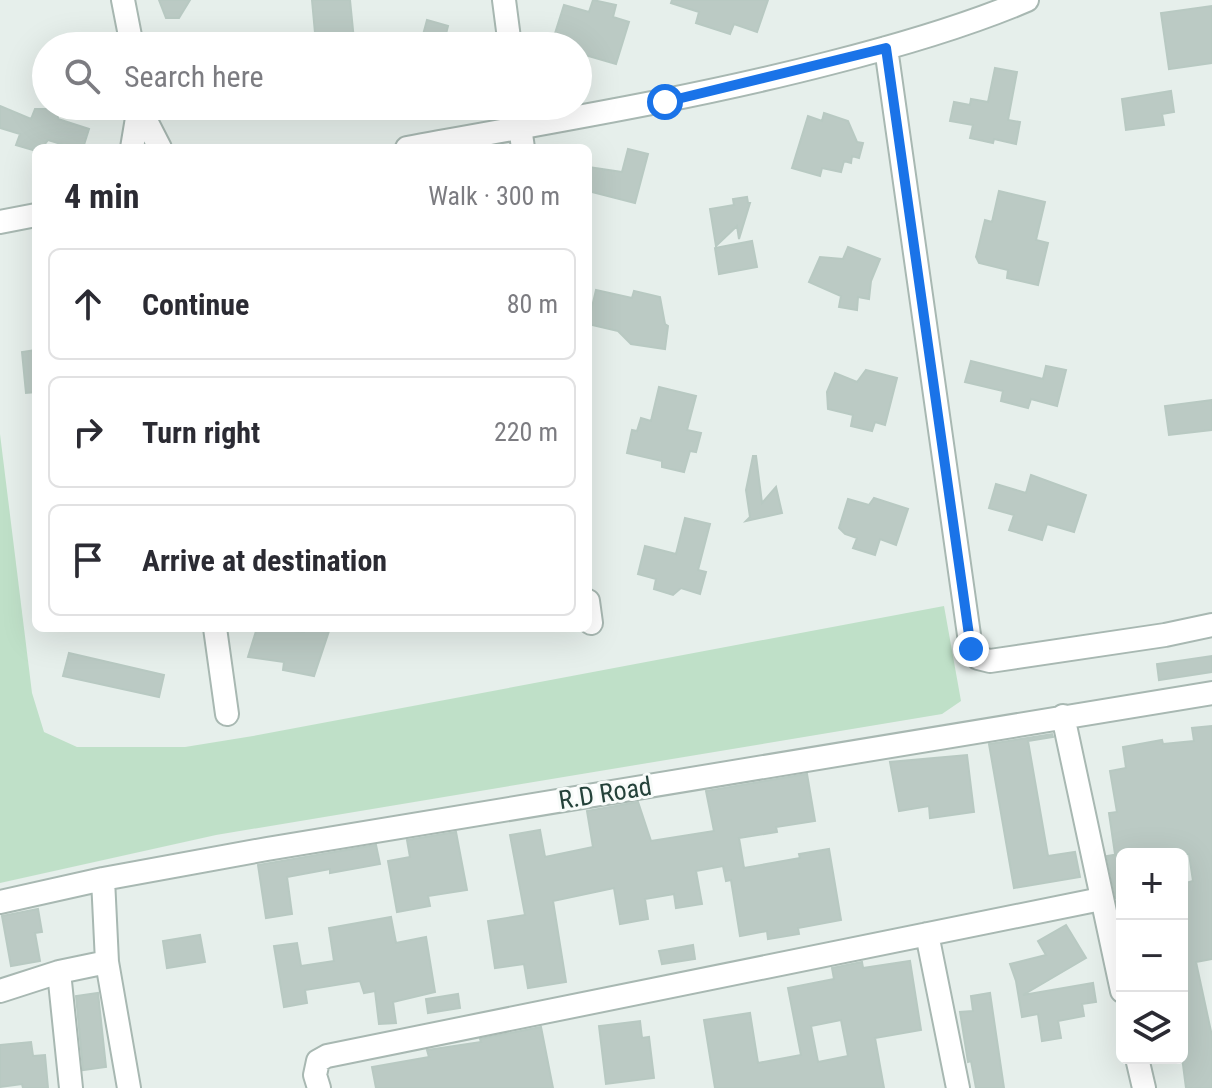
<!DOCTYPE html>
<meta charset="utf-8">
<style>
:root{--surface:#fff;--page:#f2f2f3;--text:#2b2b33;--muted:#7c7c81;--line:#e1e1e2}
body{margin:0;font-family:"Roboto Condensed",sans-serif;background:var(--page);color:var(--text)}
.controls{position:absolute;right:24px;bottom:24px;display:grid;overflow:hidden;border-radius:12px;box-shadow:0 8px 32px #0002}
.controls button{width:72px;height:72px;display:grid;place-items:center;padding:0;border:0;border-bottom:2px solid var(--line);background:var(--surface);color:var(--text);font:40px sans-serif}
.stop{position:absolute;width:24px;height:24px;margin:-18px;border:6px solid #1a73e8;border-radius:50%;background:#fff}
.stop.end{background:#1a73e8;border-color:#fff;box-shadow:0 2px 8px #0008}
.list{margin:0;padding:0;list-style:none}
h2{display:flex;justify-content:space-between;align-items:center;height:104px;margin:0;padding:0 32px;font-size:34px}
h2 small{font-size:26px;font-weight:400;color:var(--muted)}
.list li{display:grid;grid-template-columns:52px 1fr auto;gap:24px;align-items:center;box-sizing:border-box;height:112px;margin:0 16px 16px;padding:0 16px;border:2px solid var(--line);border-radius:12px}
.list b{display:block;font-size:30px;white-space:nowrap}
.list em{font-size:26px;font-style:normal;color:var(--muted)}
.icon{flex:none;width:44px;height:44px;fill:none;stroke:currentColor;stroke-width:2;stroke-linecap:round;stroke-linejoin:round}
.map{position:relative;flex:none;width:1212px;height:1088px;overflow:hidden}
.search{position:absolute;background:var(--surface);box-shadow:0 8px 32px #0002;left:32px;top:32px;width:560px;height:88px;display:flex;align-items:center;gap:20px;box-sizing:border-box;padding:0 28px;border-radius:44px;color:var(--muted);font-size:30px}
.panel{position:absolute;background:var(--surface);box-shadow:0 8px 32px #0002;left:32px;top:144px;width:560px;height:488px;border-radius:12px}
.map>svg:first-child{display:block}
.green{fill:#bfe0c8}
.building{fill:#bbcac4;stroke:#b8c9c2;stroke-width:2;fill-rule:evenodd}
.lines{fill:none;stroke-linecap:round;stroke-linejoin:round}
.minor-casing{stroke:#a8b8b2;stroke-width:26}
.minor{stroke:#fff;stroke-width:22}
.route{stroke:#1a73e8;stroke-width:10}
.labels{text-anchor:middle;stroke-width:6;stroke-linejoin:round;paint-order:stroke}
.street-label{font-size:26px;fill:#24423a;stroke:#f7fbf9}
</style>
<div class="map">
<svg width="1212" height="1088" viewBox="0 0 1212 1088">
<rect width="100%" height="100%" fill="#e6efeb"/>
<path class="green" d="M0,434L32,693L44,732L77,747H185L253,736L944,606L961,701L942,714L216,835L0,883Z"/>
<path class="building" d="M159,0H190L179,18H166Z
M312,0H350L354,40L316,44Z
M593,0L616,5L613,17L629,22L616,64L578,53V46H551L564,5L589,12Z
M672,0H768L757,32L734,24L730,34L696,23L699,12L671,3Z
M1212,6V63L1169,69L1161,13Z
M427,20L448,26L443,46H420Z
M995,68L1017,72L1008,120L1020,122L1016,144L994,139L993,143L970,138L973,125L950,121L954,102L970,105L971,99L988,102Z
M1171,91L1174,112L1162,114L1164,125L1126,130L1122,99Z
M0,106L31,119L35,109H58V119L89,129L83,148H74L48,140L42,148H36V151L16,145L20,134L0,128Z
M824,113L848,121L857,142L863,143L859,158L852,156L851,163L844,161L841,172L822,168L820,176L792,168L808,116L822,121Z
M628,149L648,154L635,203L588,191V167L622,172Z
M999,191L1045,202L1036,240L1048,243L1038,285L1007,278L1008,270L979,263L976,257L985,220L992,222Z
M747,197L748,203H750L739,239L737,226L716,246L710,209L734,205L733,199Z
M752,241L757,267L719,274L715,248Z
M848,247L880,259L871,281L869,299L858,297L857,310L839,307L841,296L809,282L820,257L843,259Z
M596,290L632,298L634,291L660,297L665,324L668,326L665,349L631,344L618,331L588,324Z
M36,350V392L26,393L22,352Z
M971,361L1043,379L1046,366L1066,370L1057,406L1031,399L1028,408L1001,401L1003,391L965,382Z
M866,370L897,378L885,425L875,422L872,431L851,426L853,415L828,409L827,392L835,373L857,382Z
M659,387L696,396L687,430L701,433L696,452L690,451L684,472L662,467V461L627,453L632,430L637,431L641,418L651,421Z
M1212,400V430L1169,435L1165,406Z
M753,456H756L762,503L776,487L782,513L746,521L750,517L746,490Z
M1031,475L1086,495L1074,532L1047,524L1042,540L1009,530L1014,515L989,508L996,484L1026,493Z
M874,498L908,509L896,545L880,539L875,555L853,548L857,538L845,534L839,528L848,499L869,505Z
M685,518L710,524L698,570L706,572L700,594L681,588L673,595L654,589L656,579L638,574L645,546L676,554Z
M257,628L304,632L305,628H330L314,676L283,670L284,662L248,657Z
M69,653L164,675L159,697L63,676Z
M1212,656V672L1159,680L1157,664Z
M1212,726V959L1196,962L1212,1036V1088H1186L1182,1057V884L1193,881L1189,854H1122V898H1116L1107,856L1119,854H1115L1109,813L1117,812L1110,771L1126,768L1123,747L1162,740L1163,744L1194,741L1192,728Z
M1052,734L1053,737L1028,741L1048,856L1075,852L1080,877L1014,888L989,744Z
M967,755L974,812L930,818L929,806L899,811L890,762Z
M807,774L815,821L776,827L777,832L739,838L744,868L800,858L799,854L829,849L841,920L798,928L799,934L768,939L767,931L740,936L731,880L726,881L723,866L696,871L702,904L676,908L674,894L645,899L648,919L620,924L614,888L553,901L566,982L528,988L524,964L495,968L488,921L525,915L510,835L540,830L545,857L593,847L587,811L638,802L651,841L714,831L706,791Z
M456,832L467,890L428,896L430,906L397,912L388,861L410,857L407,840Z
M376,845L380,864L330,873V869L287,877L292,914L266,918L258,865Z
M38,909L42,932L35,933L40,961L11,966L2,916Z
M391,917L396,943L426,937L435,992L393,1002L396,1023L379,1024L375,991L364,993L360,981L305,990L307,1003L284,1007L274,946L297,943L301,966L334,961L329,928Z
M1066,925L1086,958L1023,995L1093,983L1096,1002L1082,1004L1084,1016L1058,1021L1061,1038L1042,1041L1038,1014L1022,1017L1016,981L1010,964L1046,955L1038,941Z
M200,935L205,962L167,968L163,941Z
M693,945L695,959L662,964L659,951Z
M910,961L921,1030L875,1038L884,1088H715L704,1020L750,1013L758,1063L801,1055L788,988L834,979L832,968L862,962L863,968ZM841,1020L848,1056L818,1062L811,1026Z
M98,993L106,1067L83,1070L76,996Z
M990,993L1004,1088H976L971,1061L968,1062L960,1012L973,1011L971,996Z
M458,994L460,1008L428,1013L426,999Z
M640,1021L642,1038L649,1037L654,1078L606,1084L599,1026Z
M541,1027L553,1088H376L372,1067L429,1057L427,1050L481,1042L480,1039Z
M31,1042L33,1056L45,1055L48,1088H23L22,1084L0,1087V1045Z"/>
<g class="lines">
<defs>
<path id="minor" d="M123,0L132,46
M504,0L510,46
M886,48L971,649L978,658L990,661L1165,635L1212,625
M517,106L523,148
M139,107L160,148
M132,148L139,106
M407,148C549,122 691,99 830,63C897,46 964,27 1027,0
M0,222L36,215
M588,601L591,623
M215,628L227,714
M1063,716L1122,991
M103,879L107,962L129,1088
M0,902L103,879L267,849L1212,693
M927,934L958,1088
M59,972L71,1088
M0,991L59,972L107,962
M1137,1058L1144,1088
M319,1088L315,1075L318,1061L327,1056L1101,899"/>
</defs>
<use href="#minor" class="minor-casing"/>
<use href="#minor" class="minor"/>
</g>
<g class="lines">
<path class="route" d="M665,102L886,48L971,649"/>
</g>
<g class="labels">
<g class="street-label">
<text transform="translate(605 793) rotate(-9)" y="9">R.D Road</text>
</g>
</g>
</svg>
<div class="controls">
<button>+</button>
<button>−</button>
<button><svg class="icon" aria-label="layers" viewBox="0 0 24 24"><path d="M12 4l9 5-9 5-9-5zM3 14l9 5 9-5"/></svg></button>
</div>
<div class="stop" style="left:665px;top:102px"></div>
<div class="stop end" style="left:971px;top:649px"></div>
<div class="search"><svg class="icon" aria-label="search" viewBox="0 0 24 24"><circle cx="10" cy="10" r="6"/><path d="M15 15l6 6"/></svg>Search here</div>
<section class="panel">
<h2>4 min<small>Walk · 300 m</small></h2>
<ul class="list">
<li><svg class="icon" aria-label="ahead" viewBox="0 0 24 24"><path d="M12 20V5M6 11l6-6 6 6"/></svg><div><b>Continue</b></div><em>80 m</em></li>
<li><svg class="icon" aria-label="right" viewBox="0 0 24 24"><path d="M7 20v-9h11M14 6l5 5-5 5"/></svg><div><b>Turn right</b></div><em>220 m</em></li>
<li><svg class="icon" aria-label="arrive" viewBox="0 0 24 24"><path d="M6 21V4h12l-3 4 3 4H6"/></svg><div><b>Arrive at destination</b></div></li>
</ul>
</section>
</div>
